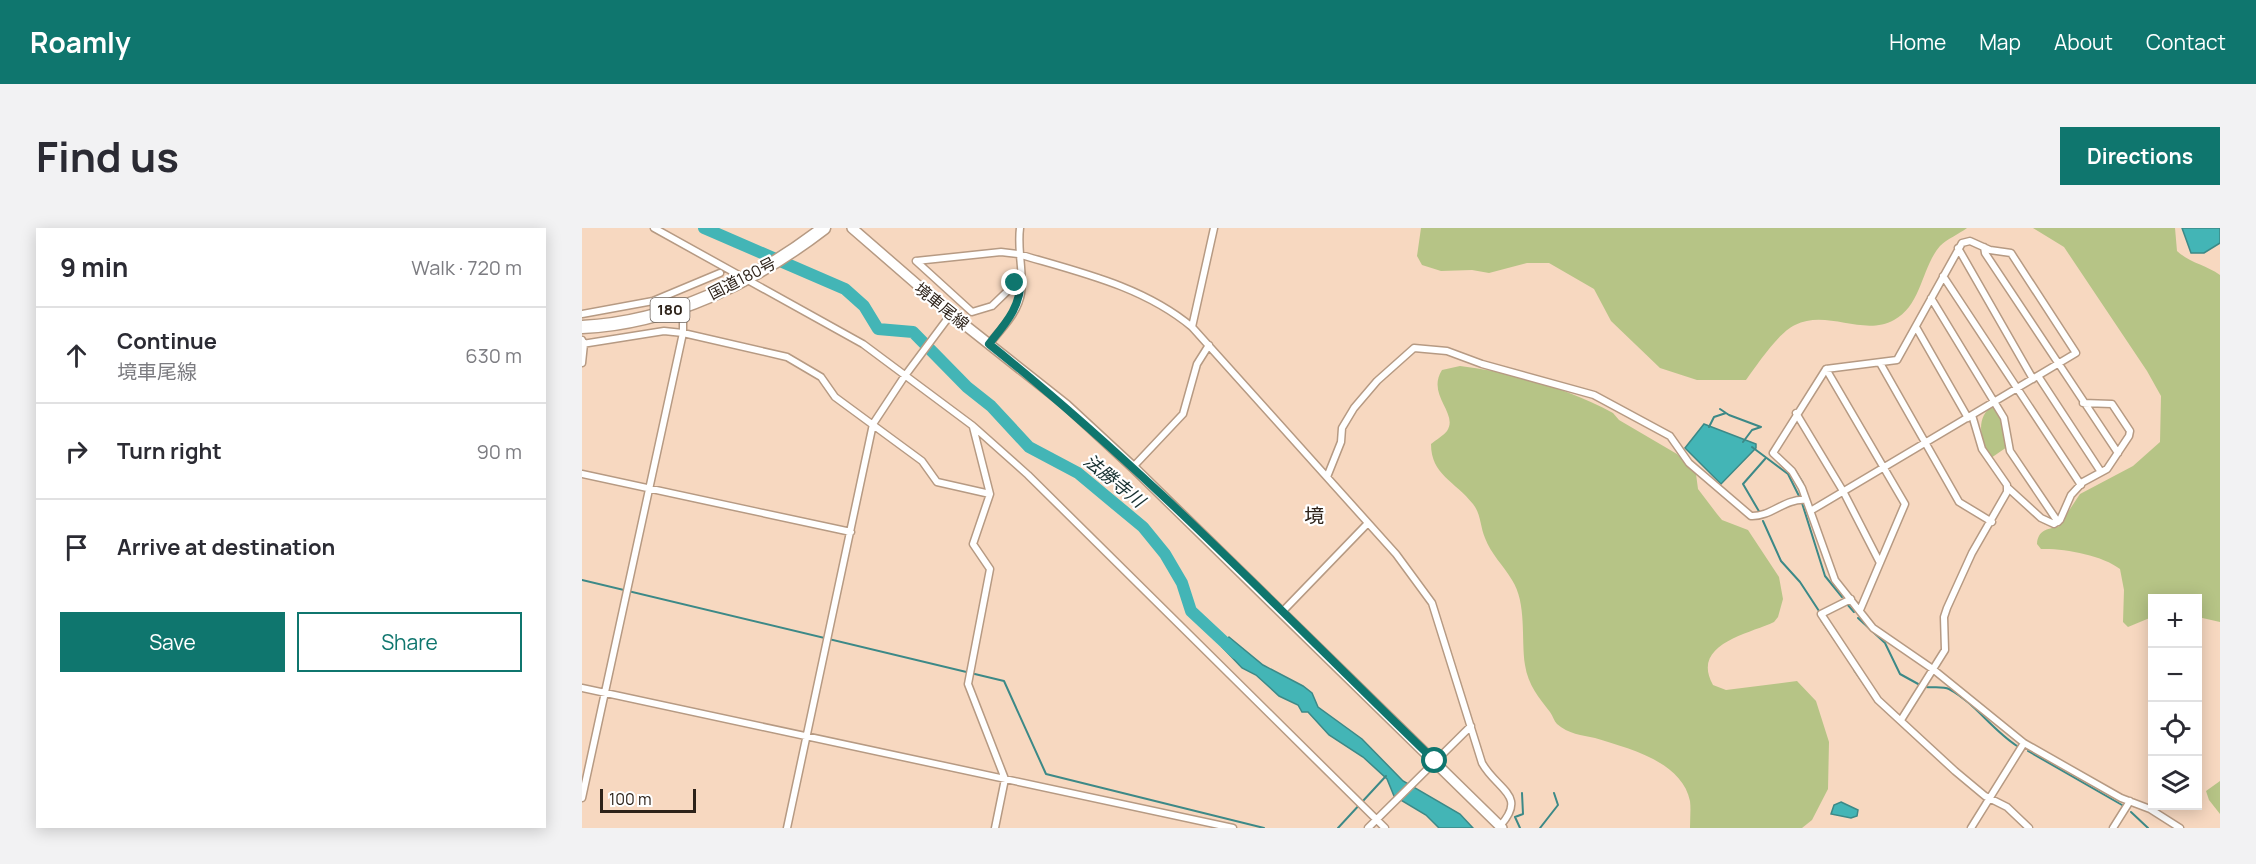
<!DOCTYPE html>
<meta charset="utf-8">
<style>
:root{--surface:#fff;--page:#f2f2f3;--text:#2b2b33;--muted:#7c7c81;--line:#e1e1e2;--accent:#0f766e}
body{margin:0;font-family:Manrope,"Noto Sans JP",sans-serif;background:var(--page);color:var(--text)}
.controls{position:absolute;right:18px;bottom:18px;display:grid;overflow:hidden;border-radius:0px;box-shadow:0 3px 15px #0003}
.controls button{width:54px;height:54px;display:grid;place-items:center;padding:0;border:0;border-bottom:2px solid var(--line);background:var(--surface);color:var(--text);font:30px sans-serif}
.scale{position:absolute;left:18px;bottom:15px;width:96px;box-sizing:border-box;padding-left:6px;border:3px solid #2d2219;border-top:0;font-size:16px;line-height:21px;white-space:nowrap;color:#2d2219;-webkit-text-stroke:4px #fff;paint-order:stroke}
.stop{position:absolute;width:18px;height:18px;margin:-14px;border:4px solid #0f766e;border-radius:50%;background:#fff}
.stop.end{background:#0f766e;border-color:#fff;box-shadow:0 2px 6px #0008}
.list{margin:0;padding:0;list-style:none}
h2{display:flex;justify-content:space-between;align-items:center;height:78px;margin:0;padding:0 24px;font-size:26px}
h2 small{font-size:20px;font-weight:400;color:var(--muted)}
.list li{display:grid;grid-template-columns:39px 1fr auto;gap:18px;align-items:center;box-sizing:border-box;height:96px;padding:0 24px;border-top:2px solid var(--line)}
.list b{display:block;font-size:22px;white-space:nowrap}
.list p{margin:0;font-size:20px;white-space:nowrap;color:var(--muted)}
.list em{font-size:20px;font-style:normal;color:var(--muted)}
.actions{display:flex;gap:12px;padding:18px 24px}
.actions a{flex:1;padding:14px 0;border:2px solid var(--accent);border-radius:0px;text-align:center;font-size:21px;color:var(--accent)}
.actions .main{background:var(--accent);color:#fff}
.icon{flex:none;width:33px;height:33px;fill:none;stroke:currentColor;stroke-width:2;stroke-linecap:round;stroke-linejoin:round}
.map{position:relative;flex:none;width:1638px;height:600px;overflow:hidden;border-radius:0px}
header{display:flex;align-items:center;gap:36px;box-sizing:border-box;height:84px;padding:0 30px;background:var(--accent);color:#fff}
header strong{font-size:28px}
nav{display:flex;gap:33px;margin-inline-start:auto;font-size:21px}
.intro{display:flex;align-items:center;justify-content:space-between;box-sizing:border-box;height:144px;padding:0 36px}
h1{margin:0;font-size:42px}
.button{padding:15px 27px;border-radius:0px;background:var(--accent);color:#fff;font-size:21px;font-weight:700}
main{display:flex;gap:36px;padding:0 36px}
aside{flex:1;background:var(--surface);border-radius:0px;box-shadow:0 3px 15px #0003}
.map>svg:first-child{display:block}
.green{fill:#b6c486}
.water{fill:#43b5b6;stroke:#3c8987;stroke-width:1.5}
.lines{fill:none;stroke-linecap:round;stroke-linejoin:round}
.stream{stroke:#3c8987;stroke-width:2}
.river{stroke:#43b5b6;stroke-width:12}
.street-casing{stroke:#b69a83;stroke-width:9}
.secondary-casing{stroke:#b69a83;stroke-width:12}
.highway-casing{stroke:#b69a83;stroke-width:15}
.street{stroke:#fff;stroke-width:6}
.secondary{stroke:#fff;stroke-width:9}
.highway{stroke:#fff;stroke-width:12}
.route{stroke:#0f766e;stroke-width:8}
.labels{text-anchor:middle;stroke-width:4.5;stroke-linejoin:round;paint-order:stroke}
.shield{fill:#fff;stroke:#6c645e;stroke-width:1.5}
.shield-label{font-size:15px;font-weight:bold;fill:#2d2219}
.street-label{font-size:16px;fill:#2d2219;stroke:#fff}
.water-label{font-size:18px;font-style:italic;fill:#173030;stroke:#fff}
.quarter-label{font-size:20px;fill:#2d2219;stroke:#fff}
</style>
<header>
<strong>Roamly</strong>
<nav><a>Home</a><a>Map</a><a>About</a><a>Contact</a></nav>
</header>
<div class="intro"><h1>Find us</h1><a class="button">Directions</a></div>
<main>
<aside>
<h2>9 min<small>Walk · 720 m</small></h2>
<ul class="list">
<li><svg class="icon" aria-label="ahead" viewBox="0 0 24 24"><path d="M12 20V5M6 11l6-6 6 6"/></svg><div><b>Continue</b><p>境車尾線</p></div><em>630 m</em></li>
<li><svg class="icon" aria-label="right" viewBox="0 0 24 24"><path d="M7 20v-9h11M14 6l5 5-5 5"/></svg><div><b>Turn right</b></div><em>90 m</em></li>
<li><svg class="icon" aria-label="arrive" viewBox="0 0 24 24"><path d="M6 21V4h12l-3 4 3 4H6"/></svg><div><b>Arrive at destination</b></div></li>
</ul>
<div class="actions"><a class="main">Save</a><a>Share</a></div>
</aside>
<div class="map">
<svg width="1638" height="600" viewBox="0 0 1638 600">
<rect width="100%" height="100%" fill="#f7d8c0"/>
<path class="green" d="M839,0H1385C1377,6 1365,11 1358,18C1339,40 1340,77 1312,92C1281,109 1245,81 1213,97C1197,104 1175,137 1164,152H1115L1078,140L1029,93L1012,61L967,35H945L907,45L890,42L859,43L840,37L835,28Z
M1451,0H1593L1595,23C1608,35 1624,37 1638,47V394L1616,389V370H1570V389L1546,399L1541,394L1542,362L1538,341C1520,327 1481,320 1459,321L1455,316C1456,302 1465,301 1476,299L1498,266L1551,238L1578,214L1579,168L1565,143L1482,19Z
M878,138C929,144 985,160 1031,185L1037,192L1095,226L1114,246L1116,261L1135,286L1140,292L1166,302L1197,349L1201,371L1196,389L1192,394C1167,406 1108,416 1131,457L1144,462L1215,453L1234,473L1247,514L1246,561L1230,592L1220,600H1108C1108,591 1109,581 1108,573C1100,533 1045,520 1013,510C1000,507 986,506 975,496C972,493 971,488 968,484C957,470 946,457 943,437C939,411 945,375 930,352C921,337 909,326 903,310C898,298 899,286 891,276C873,253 849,247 849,216C854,212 862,207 865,203C877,185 844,167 860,142Z
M1411,178L1420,192L1425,219L1409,230C1399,215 1392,189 1411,178Z
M1638,553V586L1627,572L1624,563Z"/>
<path class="water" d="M1600,0H1638V15L1622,25H1609Z
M1122,196L1174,216V220L1139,256L1103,220Z
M647,409L681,437L721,458L730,465L736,479L780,511L821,553L878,586L891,600H857L844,587L812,568L805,551L781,529L747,507L726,484H720L716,477L697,468L674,447L660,440L640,419Z
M1259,574L1276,582L1275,588L1269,590L1249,586L1252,577Z"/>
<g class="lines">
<path class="stream" d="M1138,181L1147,187L1179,199L1170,202L1161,214
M1127,199L1132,189L1144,185
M1170,219L1206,246L1217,268
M1213,242L1221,255
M1220,275L1243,348L1260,369
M1178,285L1161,256L1183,231
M1181,293L1199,333L1218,354L1237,383
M0,352L422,453L464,546L682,600
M1265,376L1272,384
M1276,390L1303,415L1318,446L1338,457
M1239,392L1254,414
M1272,442L1293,472
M1344,459C1350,460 1361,458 1367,461C1393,475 1410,502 1435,518
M1446,523L1540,577
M1549,584L1566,600
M756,600L804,548
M938,600L933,589L941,586L940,565
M958,600L976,577L972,565"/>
<path class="river" d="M122,0L263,61L282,78L296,101L331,104L385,159L409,178L447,219L496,245L561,299L583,326L600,355L609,383L654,425"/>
<defs>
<path id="street" d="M72,0L281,116L391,198L446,247L803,600
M1402,19L1403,25L1536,225
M1376,20L1451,151
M334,33L419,24L436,26C497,44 561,58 610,99L814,326L850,375L900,535C915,562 946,567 918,598
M334,33L390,84L410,78L439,50
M1361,48L1499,257
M1349,70L1422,190L1428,223L1476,294
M0,86L71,73L138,45
M610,99L632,0
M1334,99L1386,190
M0,112L2,116L0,135
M0,116L82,103L101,105V87
M407,116C419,101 436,85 439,65C442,44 435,22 438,0
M1298,135L1377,274L1410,294
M1244,141L1323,276L1278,382
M1456,148L1519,244
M1214,185L1261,263L1298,335
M391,199L408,266L391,316L408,341L386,456L423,551L413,600
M551,239L601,186L615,136L627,117
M0,246L269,304
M745,249L759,214L760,200L772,180L795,153L832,120L865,123L900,136L1012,167L1088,208L1107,235L1169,288C1189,289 1203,270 1224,272
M1425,259L1459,290L1472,296L1478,292L1489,267L1501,254L1525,241L1547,208L1548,203L1530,176L1501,175
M1230,282L1494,125L1429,25L1408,22L1388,13L1380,15L1315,132L1244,141L1191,225L1210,243L1220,260L1253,352L1291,400L1352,442L1442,515L1539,570L1568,581L1598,600
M1269,371L1239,386L1296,472L1373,543L1403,568L1425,579L1447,600
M700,384L786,295
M0,460L651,600
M1319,492L1363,422L1362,389L1365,380L1390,325L1425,264V257L1400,221L1390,187
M0,570L101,105L205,129L239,149L253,169L340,233L355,254L408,266
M205,600L291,196L322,149L369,86
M786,600L889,498
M1389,600L1442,515
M1531,600L1548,573"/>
<path id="secondary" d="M270,0L369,86L484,177L551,239L920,600"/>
<path id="highway" d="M0,99C88,95 173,53 242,0"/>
</defs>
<use href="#street" class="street-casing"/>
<use href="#secondary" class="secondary-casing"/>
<use href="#highway" class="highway-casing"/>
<use href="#street" class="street"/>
<use href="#secondary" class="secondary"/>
<use href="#highway" class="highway"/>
</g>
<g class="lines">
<path class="route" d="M433,55L439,50C439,79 424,95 407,116C566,243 707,392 853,533"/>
</g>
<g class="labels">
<rect class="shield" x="68.5" y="70" width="39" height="24" rx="4.5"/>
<g class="shield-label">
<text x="88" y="87">180</text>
</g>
<g class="street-label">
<text transform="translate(160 50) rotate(-27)" y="6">国道180号</text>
<text transform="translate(360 78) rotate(39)" y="6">境車尾線</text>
</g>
<g class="water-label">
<text transform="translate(532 253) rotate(39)" y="6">法勝寺川</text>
</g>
<g class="quarter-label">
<text x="732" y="295">境</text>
</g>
</g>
</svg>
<div class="controls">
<button>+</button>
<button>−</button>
<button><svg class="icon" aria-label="locate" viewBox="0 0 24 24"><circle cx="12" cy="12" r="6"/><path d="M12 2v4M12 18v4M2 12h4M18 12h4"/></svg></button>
<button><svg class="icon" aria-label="layers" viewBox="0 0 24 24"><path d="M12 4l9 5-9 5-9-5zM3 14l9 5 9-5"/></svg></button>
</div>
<div class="scale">100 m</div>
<div class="stop" style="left:853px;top:533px"></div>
<div class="stop end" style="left:433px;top:55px"></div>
</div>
</main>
